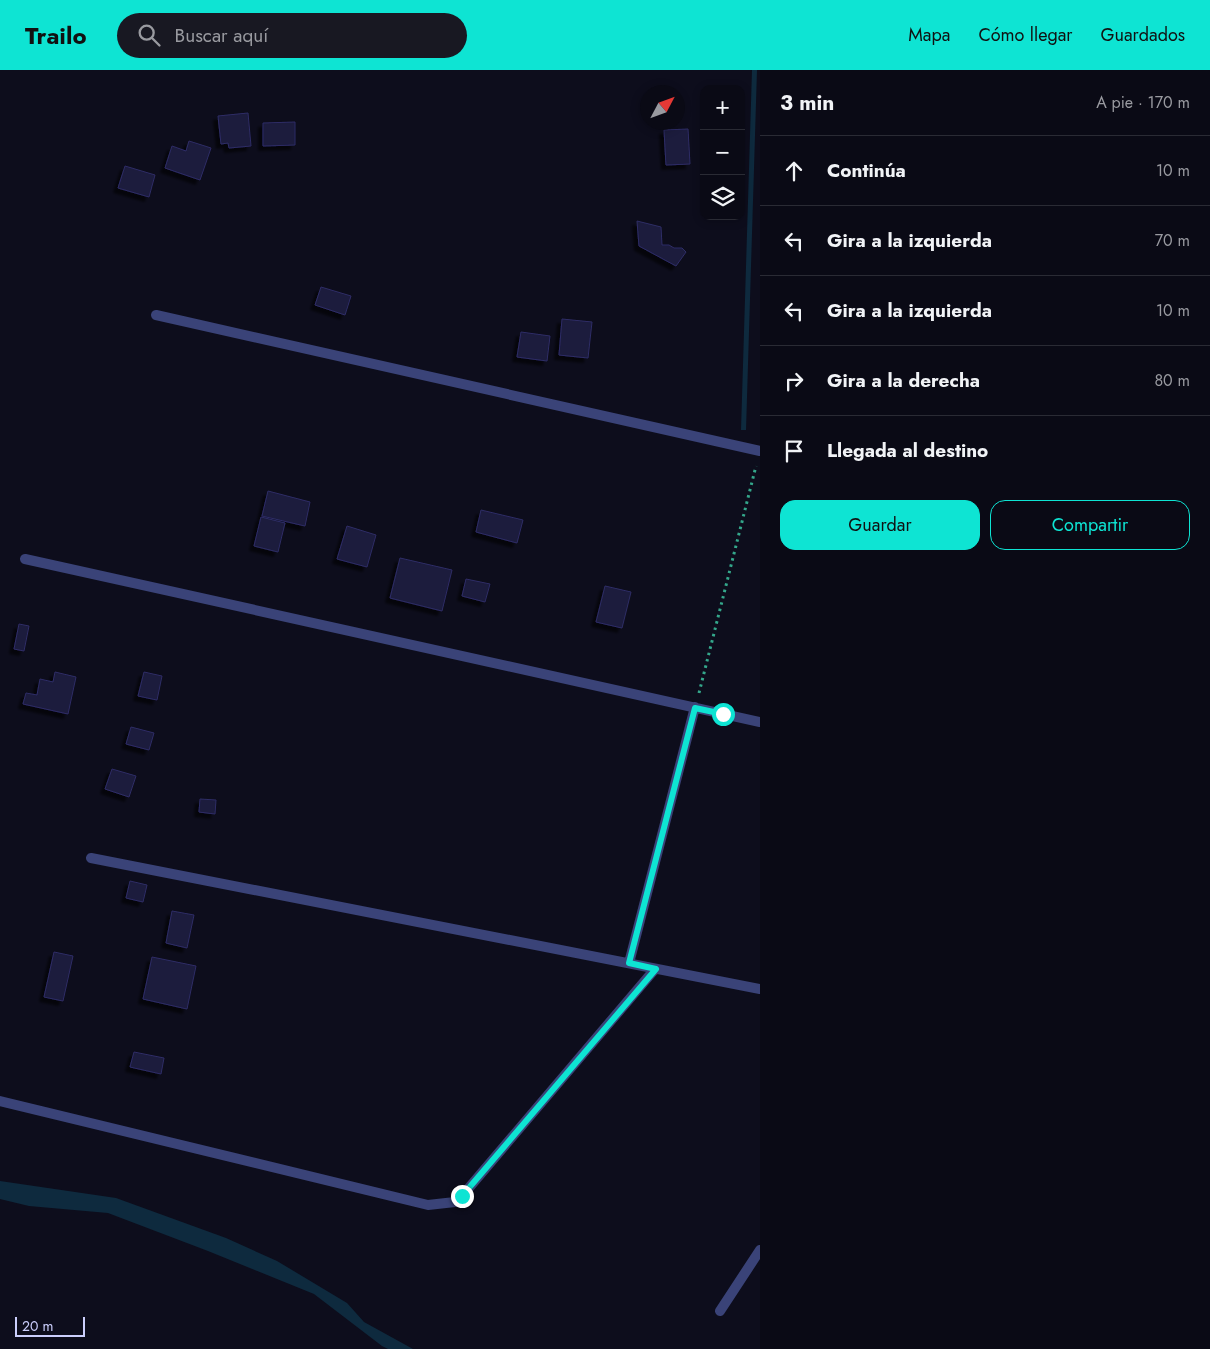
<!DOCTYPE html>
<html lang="es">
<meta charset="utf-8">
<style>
:root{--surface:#0a0a15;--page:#181822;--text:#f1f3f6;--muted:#999aa0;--line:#2a2b34;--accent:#0ee4d3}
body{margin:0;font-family:Jost,sans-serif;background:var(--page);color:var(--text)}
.controls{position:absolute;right:15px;top:15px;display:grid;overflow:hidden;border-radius:10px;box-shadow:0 2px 8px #0003}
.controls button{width:45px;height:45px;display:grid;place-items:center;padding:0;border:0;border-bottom:1px solid var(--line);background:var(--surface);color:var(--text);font:25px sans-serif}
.compass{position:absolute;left:640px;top:15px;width:45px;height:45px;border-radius:50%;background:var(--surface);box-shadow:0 2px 8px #0003;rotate:49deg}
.scale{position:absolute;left:15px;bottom:12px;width:70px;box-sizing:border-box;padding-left:5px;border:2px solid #cbcefc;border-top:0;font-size:14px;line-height:18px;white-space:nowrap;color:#cbcefc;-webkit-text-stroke:4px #0d0d1c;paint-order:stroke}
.stop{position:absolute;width:15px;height:15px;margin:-11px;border:4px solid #0ee4d3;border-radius:50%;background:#fff}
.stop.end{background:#0ee4d3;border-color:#fff;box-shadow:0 1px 5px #0008}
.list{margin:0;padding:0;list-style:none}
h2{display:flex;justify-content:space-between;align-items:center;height:65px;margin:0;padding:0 20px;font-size:21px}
h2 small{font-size:16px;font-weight:400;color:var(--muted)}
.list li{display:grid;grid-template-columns:32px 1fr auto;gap:15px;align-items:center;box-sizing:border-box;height:70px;padding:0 20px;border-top:1px solid var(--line)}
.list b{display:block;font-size:19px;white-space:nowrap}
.list em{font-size:16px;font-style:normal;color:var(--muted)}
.actions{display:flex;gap:10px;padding:15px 20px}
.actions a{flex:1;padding:11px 0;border:1px solid var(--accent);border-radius:15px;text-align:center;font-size:18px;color:var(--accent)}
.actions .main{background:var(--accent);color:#111}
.icon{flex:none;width:28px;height:28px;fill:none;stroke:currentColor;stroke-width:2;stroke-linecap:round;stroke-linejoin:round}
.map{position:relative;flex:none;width:760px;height:1279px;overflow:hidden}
header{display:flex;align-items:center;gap:30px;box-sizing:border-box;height:70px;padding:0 25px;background:var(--accent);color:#111}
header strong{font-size:24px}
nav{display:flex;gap:28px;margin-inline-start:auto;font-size:18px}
.search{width:350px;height:45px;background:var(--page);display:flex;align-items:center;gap:12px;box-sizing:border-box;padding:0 18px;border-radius:28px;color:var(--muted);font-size:19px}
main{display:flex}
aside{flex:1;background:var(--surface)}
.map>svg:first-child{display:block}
.water{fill:#0e2a3e}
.building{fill:#1b1a3c;stroke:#2e2d66;filter:url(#shadow)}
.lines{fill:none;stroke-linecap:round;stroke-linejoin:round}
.path{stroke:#34a78b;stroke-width:3;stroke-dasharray:2.5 4;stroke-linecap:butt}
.lane{stroke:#3a4378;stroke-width:10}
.street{stroke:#3a4378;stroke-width:10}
.route{stroke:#0ee4d3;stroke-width:6}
</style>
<header>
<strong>Trailo</strong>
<div class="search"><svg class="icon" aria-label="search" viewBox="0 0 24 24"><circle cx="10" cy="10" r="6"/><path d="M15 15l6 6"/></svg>Buscar aquí</div>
<nav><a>Mapa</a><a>Cómo llegar</a><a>Guardados</a></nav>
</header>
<main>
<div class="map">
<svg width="760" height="1279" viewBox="0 0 760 1279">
<defs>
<filter id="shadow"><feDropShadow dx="-4.5" dy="4.5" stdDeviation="1" flood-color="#0009"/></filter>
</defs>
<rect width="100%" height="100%" fill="#0d0d1c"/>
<path class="water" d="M752,0H757L746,360H741Z
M0,1111L116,1128L226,1168L277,1191L347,1233L364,1252L413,1279H388L382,1276L314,1224L208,1181L108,1143L29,1136L0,1129Z"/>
<path class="building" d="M248,43L251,76L229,78L228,73L221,74L218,46Z
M295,52V75L263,76V53Z
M688,59L690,94L666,95L664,60Z
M189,71L211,78L200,110L165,98L172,76L186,81Z
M125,96L155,105L149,127L118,118Z
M637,151L661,157L662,175H669L674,178H682L686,182L676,196L639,176Z
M321,217L351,226L345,245L315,235Z
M562,249L592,252L588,288L559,285Z
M521,262L550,266L547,291L517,287Z
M268,421L310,432L305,456L262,446Z
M481,440L523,450L517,473L476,462Z
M261,447L285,453L278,482L254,476Z
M347,456L376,465L367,497L337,489Z
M400,488L452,500L442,541L390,528Z
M466,509L490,514L485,532L462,526Z
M605,516L631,522L622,558L596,552Z
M19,554L29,556L24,581L14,579Z
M55,602L76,607L68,644L23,634L26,623L37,625L40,609L53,612Z
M144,602L162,606L157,630L138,626Z
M131,657L154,663L149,680L126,674Z
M112,699L136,706L129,727L105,719Z
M200,729L216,730L215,744L199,742Z
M130,811L147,815L143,832L126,828Z
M172,841L194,845L187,878L166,873Z
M54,882L73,886L63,931L44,927Z
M152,887L196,896L187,939L143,929Z
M134,982L164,988L161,1004L130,997Z"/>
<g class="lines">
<path class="path" d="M699,623L756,396"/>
<path class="lane" d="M720,1241L760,1180"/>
<path class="street" d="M156,245L760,381
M25,489L760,652
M91,788L760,919
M629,893L695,637
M0,1031L428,1135L455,1132L462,1126L655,899"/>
</g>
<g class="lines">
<path class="route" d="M462,1126L656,899L629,893L695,638L723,644"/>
</g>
</svg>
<div class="controls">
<button>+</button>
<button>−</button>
<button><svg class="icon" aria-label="layers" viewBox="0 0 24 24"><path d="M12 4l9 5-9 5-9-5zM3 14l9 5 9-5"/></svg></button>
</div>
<svg class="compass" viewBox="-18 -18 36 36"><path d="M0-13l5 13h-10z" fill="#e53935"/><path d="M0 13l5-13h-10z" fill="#999aa0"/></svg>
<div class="scale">20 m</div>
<div class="stop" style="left:723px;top:644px"></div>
<div class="stop end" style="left:462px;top:1126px"></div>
</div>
<aside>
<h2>3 min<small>A pie · 170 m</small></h2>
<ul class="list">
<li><svg class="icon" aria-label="ahead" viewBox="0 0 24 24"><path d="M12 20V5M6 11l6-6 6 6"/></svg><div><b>Continúa</b></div><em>10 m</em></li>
<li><svg class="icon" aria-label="left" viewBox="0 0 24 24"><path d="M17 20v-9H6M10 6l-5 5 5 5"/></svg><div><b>Gira a la izquierda</b></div><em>70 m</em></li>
<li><svg class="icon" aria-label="left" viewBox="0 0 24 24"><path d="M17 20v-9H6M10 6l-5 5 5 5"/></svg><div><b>Gira a la izquierda</b></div><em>10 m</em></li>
<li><svg class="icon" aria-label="right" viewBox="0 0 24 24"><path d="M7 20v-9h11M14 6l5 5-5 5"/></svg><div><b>Gira a la derecha</b></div><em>80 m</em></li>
<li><svg class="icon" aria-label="arrive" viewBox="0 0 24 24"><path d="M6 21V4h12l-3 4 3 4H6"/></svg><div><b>Llegada al destino</b></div></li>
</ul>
<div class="actions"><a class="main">Guardar</a><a>Compartir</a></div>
</aside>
</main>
